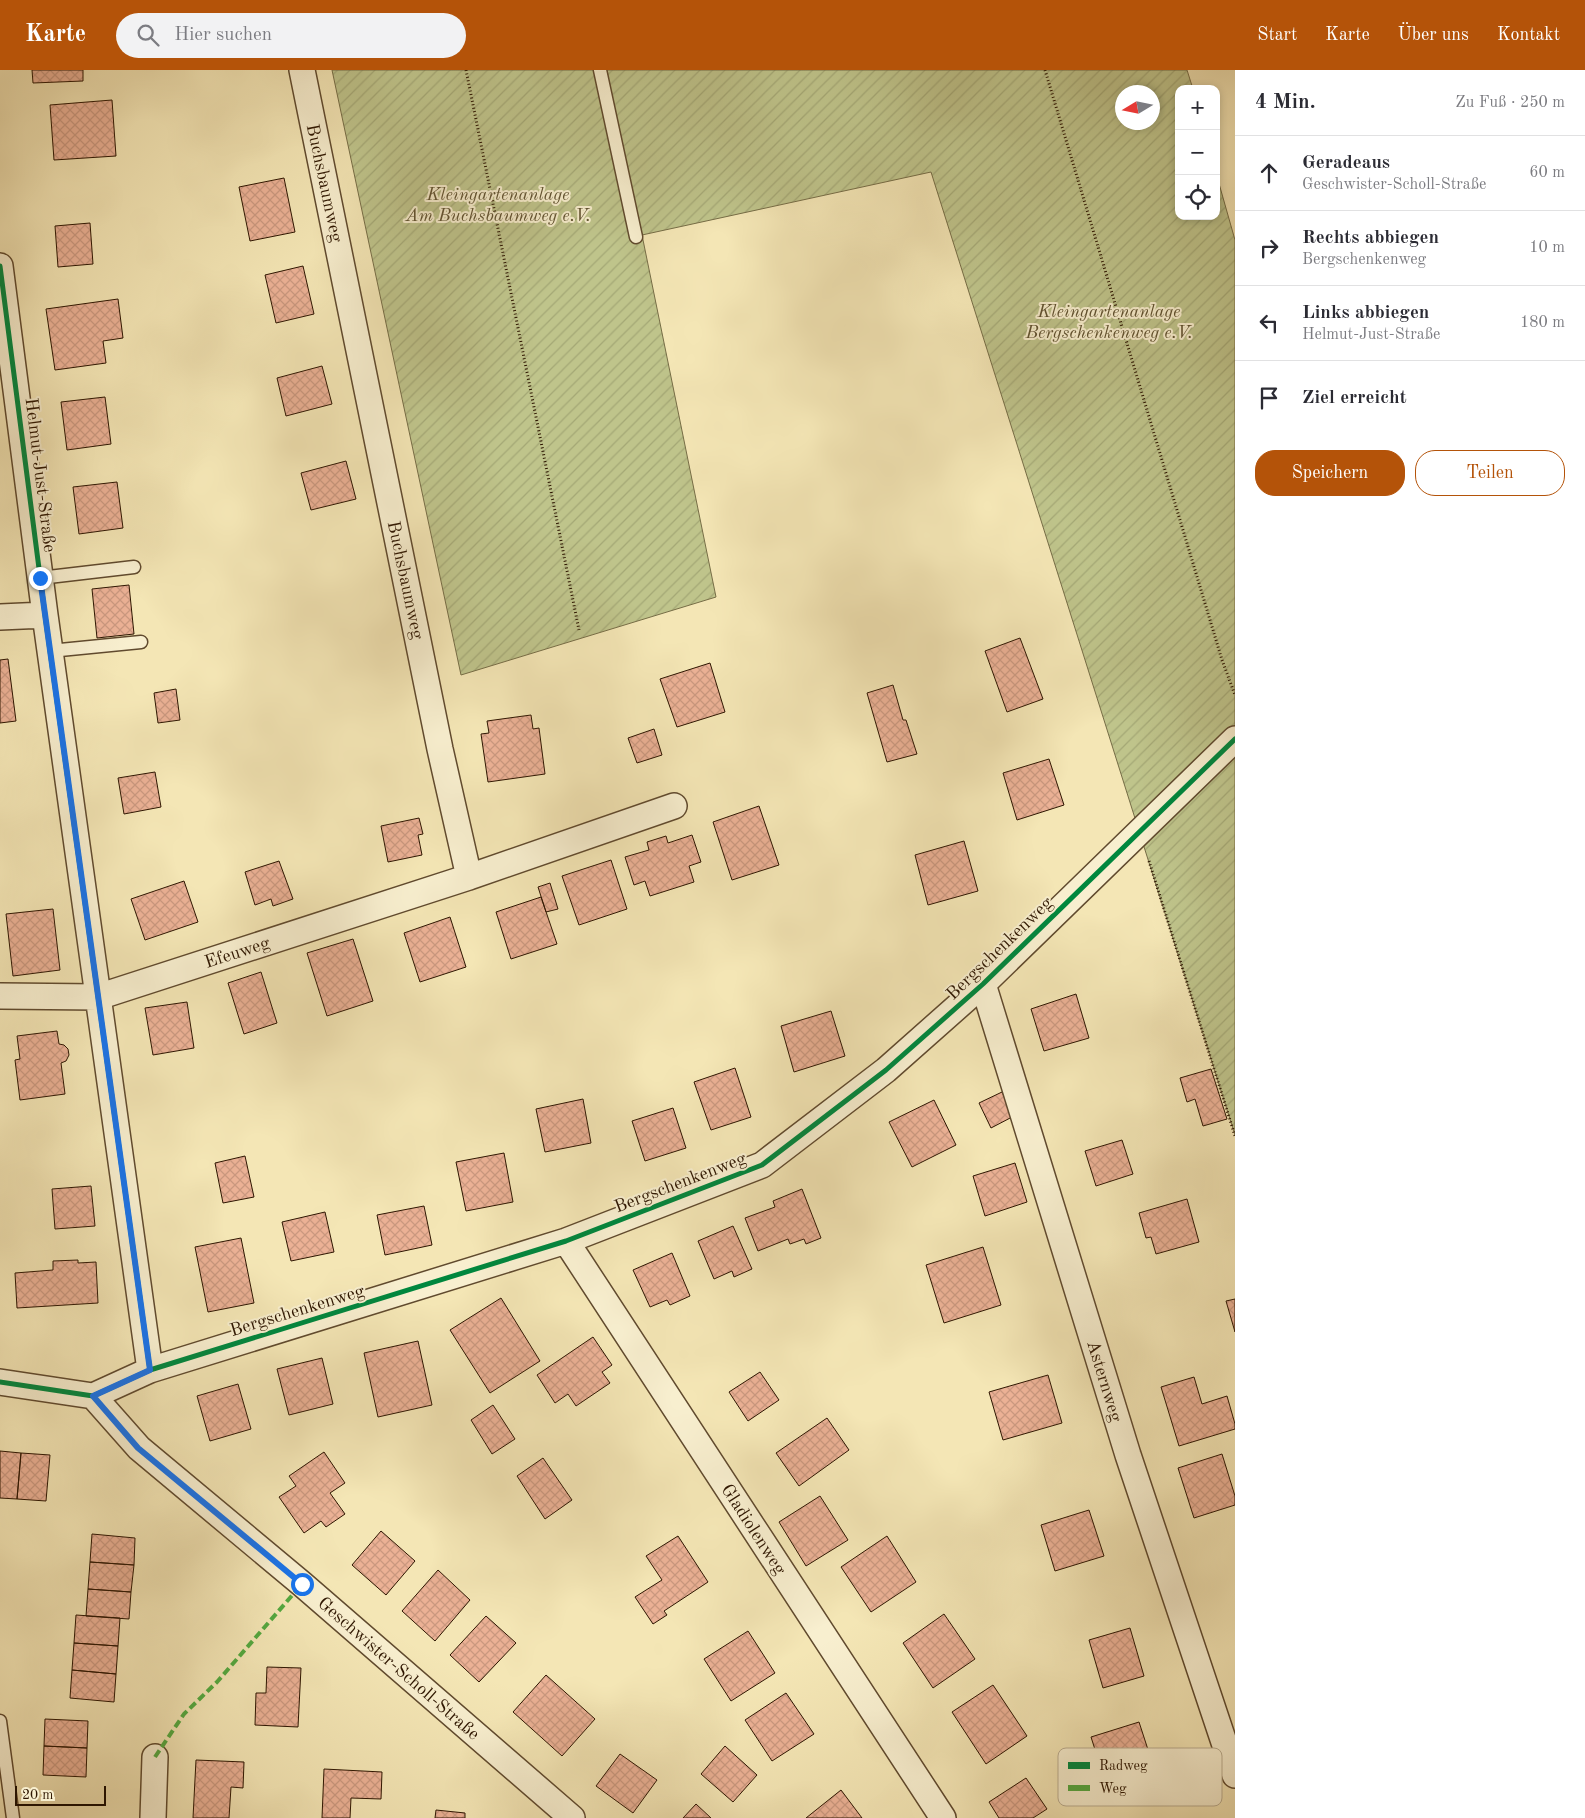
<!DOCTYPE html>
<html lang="de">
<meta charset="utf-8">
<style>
:root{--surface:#fff;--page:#f2f2f3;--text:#2b2b33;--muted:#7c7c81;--line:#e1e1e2;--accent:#b45309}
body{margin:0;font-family:"Old Standard TT",serif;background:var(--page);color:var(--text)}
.controls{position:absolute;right:15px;top:15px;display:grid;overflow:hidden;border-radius:10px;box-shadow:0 2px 8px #0003}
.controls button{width:45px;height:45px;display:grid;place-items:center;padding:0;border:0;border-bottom:1px solid var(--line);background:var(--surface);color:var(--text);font:25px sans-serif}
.compass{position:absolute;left:1115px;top:15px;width:45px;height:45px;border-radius:50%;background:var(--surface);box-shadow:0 2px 8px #0003;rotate:260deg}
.scale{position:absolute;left:15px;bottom:12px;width:91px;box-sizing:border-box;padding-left:5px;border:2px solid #2e1601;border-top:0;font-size:14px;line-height:18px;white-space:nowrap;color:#2e1601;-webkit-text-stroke:4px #f8efcf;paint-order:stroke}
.stop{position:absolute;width:15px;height:15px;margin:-11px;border:4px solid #1a73e8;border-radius:50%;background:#fff}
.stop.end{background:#1a73e8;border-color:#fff;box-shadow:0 1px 5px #0008}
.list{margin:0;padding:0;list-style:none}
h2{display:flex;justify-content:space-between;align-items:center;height:65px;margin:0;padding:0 20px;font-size:21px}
h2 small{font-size:16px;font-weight:400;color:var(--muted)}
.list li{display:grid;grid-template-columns:32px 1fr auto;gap:15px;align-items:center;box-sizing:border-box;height:75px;padding:0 20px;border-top:1px solid var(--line)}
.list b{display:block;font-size:19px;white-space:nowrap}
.list p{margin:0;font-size:16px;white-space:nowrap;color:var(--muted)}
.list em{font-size:16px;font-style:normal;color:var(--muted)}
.actions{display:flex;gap:10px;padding:15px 20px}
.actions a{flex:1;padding:11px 0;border:1px solid var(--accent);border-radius:20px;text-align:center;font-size:18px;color:var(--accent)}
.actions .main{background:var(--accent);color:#fff}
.icon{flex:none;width:28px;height:28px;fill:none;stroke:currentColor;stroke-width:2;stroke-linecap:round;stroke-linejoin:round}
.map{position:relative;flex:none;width:1235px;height:1748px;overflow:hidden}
header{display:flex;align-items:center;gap:30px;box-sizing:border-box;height:70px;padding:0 25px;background:var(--accent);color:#fff}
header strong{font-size:24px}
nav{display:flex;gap:28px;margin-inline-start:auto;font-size:18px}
.search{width:350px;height:45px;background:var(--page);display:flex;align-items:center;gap:12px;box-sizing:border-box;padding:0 18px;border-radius:28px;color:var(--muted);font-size:19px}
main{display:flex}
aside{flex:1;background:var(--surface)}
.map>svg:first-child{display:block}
.garden{fill:url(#garden-furrows);stroke:#766d46;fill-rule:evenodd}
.building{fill:url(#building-cross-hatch);stroke:#2e1601}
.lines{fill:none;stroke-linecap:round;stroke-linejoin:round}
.service-casing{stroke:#604a2e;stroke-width:15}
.minor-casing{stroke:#604a2e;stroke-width:28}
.path{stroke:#2e1601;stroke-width:3;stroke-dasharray:1 2.5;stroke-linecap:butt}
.service{stroke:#f8efcf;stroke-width:12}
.minor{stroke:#f8efcf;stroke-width:25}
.quiet{stroke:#54a940;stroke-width:4;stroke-dasharray:8 4;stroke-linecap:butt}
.cycleway-casing{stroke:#f8efcf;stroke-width:8}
.cycleway{stroke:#00873e;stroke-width:5}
.route{stroke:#1a73e8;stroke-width:6}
.labels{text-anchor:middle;stroke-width:4;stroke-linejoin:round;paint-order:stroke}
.street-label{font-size:18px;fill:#2e1601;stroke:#f8efcf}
.park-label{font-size:18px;font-style:italic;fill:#615331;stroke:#f8efcf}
.key{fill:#f8efcf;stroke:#bbae91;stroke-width:1}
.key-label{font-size:14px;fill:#2e1601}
</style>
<header>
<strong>Karte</strong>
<div class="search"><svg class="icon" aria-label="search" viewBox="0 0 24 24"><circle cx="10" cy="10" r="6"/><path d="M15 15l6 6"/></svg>Hier suchen</div>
<nav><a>Start</a><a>Karte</a><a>Über uns</a><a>Kontakt</a></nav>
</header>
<main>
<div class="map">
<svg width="1235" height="1748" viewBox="0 0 1235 1748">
<defs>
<pattern id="garden-furrows" width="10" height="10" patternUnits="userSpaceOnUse" patternTransform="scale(1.25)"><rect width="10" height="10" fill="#bfc48b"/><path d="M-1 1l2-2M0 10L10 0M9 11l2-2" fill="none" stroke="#a4a876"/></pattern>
<pattern id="building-cross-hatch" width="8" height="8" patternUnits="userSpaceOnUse" patternTransform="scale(1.25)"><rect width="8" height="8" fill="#ebb195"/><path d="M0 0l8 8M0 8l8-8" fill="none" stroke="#ca987f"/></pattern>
</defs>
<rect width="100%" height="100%" fill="#f4e6b5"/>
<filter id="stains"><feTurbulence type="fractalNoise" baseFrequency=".004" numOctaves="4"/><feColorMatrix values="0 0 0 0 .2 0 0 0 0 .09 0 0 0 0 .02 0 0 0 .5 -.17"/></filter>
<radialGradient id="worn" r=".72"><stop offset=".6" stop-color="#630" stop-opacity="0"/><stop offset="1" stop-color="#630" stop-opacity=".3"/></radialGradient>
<path class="garden" d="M332,0H1187L1193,19H1179V146H1216V103L1235,170V1065L931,102L642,165L716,527L461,605ZM1122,22H1152V52H1122Z"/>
<path class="building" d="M32,0H83V11L33,13Z
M112,30L116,86L54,90L50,35Z
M284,108L295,162L250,171L239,117Z
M90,153L93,194L58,197L55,156Z
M303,196L314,244L276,253L265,205Z
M118,229L123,268L103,271L106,293L55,300L46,239Z
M322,296L332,334L286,346L277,308Z
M105,327L111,374L67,380L61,332Z
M346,391L356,429L311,440L301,403Z
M117,412L123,458L79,464L73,417Z
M129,515L134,564L97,568L92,519Z
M1020,568L1043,629L1007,642L985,581Z
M8,589L16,651L0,653V590Z
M710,593L725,642L677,657L660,609Z
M893,615L903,650H906L917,684L887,692L867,623Z
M176,619L180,650L158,653L154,623Z
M531,645L533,659L539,658L545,704L488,712L481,664L489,663L487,651Z
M654,659L662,685L637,693L628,668Z
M1049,689L1064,735L1017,750L1003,703Z
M155,702L161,737L124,744L118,708Z
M759,736L779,795L732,810L713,752Z
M419,748L423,764L418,765L422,785L388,792L381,756Z
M692,765L701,792L689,796L694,812L650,826L645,811L634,815L625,787L649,780L647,772L666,766L668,773Z
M964,771L978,821L928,835L915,785Z
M611,790L627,839L579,855L562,806Z
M279,791L293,829L273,836L271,829L255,835L245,802Z
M184,811L198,852L145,870L131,829Z
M550,813L558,839L546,842L538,817Z
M541,827L557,874L511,889L496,842Z
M53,839L60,900L13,906L6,844Z
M450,847L466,897L420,912L404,863Z
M353,869L373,931L327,946L307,883Z
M261,902L277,953L244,964L228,913Z
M1076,924L1089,968L1044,981L1031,939Z
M187,932L194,978L153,985L145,938Z
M831,941L845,986L794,1002L781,956Z
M57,961L59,974L64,975L68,979L69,985L66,991L61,993L65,1024L20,1030L15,990L20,989L17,966Z
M735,998L751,1047L711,1060L694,1012Z
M1211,999L1227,1049L1203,1056L1195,1029L1187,1032L1180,1008Z
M1002,1022L1014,1046L991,1058L979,1033Z
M583,1029L591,1073L545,1082L536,1039Z
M934,1030L956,1075L912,1097L889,1052Z
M673,1038L686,1078L645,1091L632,1051Z
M1122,1070L1133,1104L1096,1116L1085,1081Z
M504,1083L513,1132L466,1141L456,1092Z
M245,1086L254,1127L223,1133L215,1093Z
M1015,1093L1027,1132L985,1146L973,1106Z
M91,1116L95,1156L55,1159L52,1119Z
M802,1119L821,1168L806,1174L804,1169L790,1174L788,1169L758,1181L745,1148L775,1137L773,1131Z
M1187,1129L1199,1172L1156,1184L1151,1167L1146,1168L1139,1143Z
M424,1136L432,1175L385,1185L377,1145Z
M325,1142L334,1182L291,1191L282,1152Z
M733,1156L752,1199L734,1207L732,1201L714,1209L698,1171Z
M241,1168L254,1233L208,1242L195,1177Z
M983,1177L1001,1235L944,1253L926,1195Z
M672,1183L690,1226L670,1235L667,1230L650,1237L633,1200Z
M78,1190V1193L96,1192L98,1233L17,1238L15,1203L53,1200V1191Z
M501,1228L540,1291L490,1323L450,1260Z
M1235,1229V1262L1226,1231Z
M593,1267L612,1295L602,1302L610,1313L576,1336L568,1324L555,1333L537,1305Z
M418,1271L432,1335L378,1347L364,1283Z
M322,1288L333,1334L289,1345L277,1299Z
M760,1302L779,1330L748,1351L729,1322Z
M1048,1305L1062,1353L1003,1370L989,1322Z
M1194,1307L1202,1334L1227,1326L1235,1354V1359L1179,1376L1161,1317Z
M238,1314L251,1359L210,1371L197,1326Z
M493,1335L515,1369L492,1384L471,1350Z
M827,1348L849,1380L799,1416L776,1383Z
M0,1381L21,1383L17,1429L0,1428Z
M324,1382L345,1413L330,1423L345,1444L326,1457L321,1451L304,1463L279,1427L296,1416L289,1406Z
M21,1383L50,1385L46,1431L17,1429Z
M1222,1384L1235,1426V1435L1194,1448L1178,1398Z
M543,1388L572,1430L545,1449L517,1406Z
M820,1426L848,1470L806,1496L779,1452Z
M1089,1440L1104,1486L1055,1501L1041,1455Z
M381,1461L415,1491L386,1525L352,1495Z
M92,1464L135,1468L134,1495L90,1492Z
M678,1466L708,1512L664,1541L667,1545L653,1554L635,1527L662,1510L646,1486Z
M887,1466L916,1512L871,1542L841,1497Z
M90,1492L134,1495L131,1522L88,1519Z
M438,1500L470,1530L435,1571L402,1541Z
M88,1519L131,1522L129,1549L86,1546Z
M944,1544L975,1589L933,1618L903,1573Z
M76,1545L120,1548L118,1576L74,1573Z
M486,1546L516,1573L479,1612L450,1585Z
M1130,1558L1144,1606L1103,1618L1089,1570Z
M748,1561L775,1603L731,1631L704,1589Z
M74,1573L118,1576L116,1604L72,1600Z
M267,1597L301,1598L298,1657L255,1655L256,1623H266Z
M72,1600L116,1604L114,1632L70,1628Z
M546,1605L595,1649L562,1686L513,1642Z
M993,1615L1027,1666L986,1694L952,1642Z
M786,1623L814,1664L772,1691L745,1650Z
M45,1649L88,1651L87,1678L44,1676Z
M1139,1652L1153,1695L1105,1711L1091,1667Z
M44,1676L87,1678L86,1707L43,1705Z
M725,1676L757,1705L733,1732L701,1704Z
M620,1684L657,1710L633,1743L596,1716Z
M196,1690L244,1692L243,1718L231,1717L229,1748H193Z
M324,1699L382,1702L381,1729L351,1728L350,1748H322Z
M1026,1708L1047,1739L1033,1748H999L989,1732Z
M841,1720L862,1748H806Z
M696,1734L711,1748H683Z
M436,1740L465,1743V1748H435Z"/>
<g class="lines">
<defs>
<path id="service" d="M600,0L636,167
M40,508L134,497
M50,581L141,572
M0,1651L13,1748"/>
<path id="minor" d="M302,0L440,679L469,807L674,736
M0,196L45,545L150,1300
M0,547L45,545
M983,914L1128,1385L1235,1705
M0,926L98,927L469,807
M566,1171L943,1748
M0,1312L93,1326L150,1300L566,1171L762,1095L886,1000L983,914L1235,669
M93,1326L139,1378L302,1514L572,1748
M153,1748L155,1687"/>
</defs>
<use href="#service" class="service-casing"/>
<use href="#minor" class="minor-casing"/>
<path class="path" d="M466,0L579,560
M1045,0L1222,590L1235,625
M1149,791L1235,1066"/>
<use href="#service" class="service"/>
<use href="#minor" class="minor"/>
<path class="quiet" d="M155,1687L184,1644L217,1612L302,1514"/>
<defs>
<path id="cycleway" d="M0,196L45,545L150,1300
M0,1312L93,1326L150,1300L566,1171L762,1095L886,1000L983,914L1235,669"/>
</defs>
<use href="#cycleway" class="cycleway-casing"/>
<use href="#cycleway" class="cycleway"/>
</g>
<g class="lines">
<path class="route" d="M40,508L150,1300L93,1326L138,1378L302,1514"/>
</g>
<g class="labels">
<g class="street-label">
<text transform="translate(325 113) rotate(78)" y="6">Buchsbaumweg</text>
<text transform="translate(41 405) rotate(83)" y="6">Helmut-Just-Straße</text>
<text transform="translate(406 510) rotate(78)" y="6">Buchsbaumweg</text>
<text transform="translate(999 878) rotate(-44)" y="6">Bergschenkenweg</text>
<text transform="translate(237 882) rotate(-18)" y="6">Efeuweg</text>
<text transform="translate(680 1112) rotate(-21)" y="6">Bergschenkenweg</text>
<text transform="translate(297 1240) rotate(-17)" y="6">Bergschenkenweg</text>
<text transform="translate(1105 1311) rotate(73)" y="6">Asternweg</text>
<text transform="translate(754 1459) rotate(57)" y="6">Gladiolenweg</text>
<text transform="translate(399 1598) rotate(41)" y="6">Geschwister-Scholl-Straße</text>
</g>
<g class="park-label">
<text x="498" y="130">Kleingartenanlage<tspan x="498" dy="21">Am Buchsbaumweg e.V.</tspan></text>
<text x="1109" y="247">Kleingartenanlage<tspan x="1109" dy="21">Bergschenkenweg e.V.</tspan></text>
</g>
</g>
<rect x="1058" y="1678" width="164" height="58" rx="8" class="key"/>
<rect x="1068" y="1692" width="22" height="7" fill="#00873e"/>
<rect x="1068" y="1715" width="22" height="6" fill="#54a940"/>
<g class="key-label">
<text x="1099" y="1700">Radweg</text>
<text x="1099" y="1723">Weg</text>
</g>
<rect width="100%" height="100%" filter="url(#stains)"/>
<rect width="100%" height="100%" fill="url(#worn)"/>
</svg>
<div class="controls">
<button>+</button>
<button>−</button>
<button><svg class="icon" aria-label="locate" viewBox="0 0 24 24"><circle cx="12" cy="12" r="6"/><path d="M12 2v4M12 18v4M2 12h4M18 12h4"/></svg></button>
</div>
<svg class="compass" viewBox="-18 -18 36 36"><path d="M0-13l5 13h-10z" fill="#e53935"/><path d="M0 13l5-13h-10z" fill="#7c7c81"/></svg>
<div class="scale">20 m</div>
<div class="stop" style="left:302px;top:1514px"></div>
<div class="stop end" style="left:40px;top:508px"></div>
</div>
<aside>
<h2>4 Min.<small>Zu Fuß · 250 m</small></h2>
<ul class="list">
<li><svg class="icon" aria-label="ahead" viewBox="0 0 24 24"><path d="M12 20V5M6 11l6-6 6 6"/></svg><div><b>Geradeaus</b><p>Geschwister-Scholl-Straße</p></div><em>60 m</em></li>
<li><svg class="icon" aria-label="right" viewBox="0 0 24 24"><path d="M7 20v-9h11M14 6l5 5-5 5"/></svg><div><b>Rechts abbiegen</b><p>Bergschenkenweg</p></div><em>10 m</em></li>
<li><svg class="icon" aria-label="left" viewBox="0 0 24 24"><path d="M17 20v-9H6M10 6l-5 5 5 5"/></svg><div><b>Links abbiegen</b><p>Helmut-Just-Straße</p></div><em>180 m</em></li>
<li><svg class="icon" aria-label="arrive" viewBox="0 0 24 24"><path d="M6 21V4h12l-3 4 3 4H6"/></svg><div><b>Ziel erreicht</b></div></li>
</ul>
<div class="actions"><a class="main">Speichern</a><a>Teilen</a></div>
</aside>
</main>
